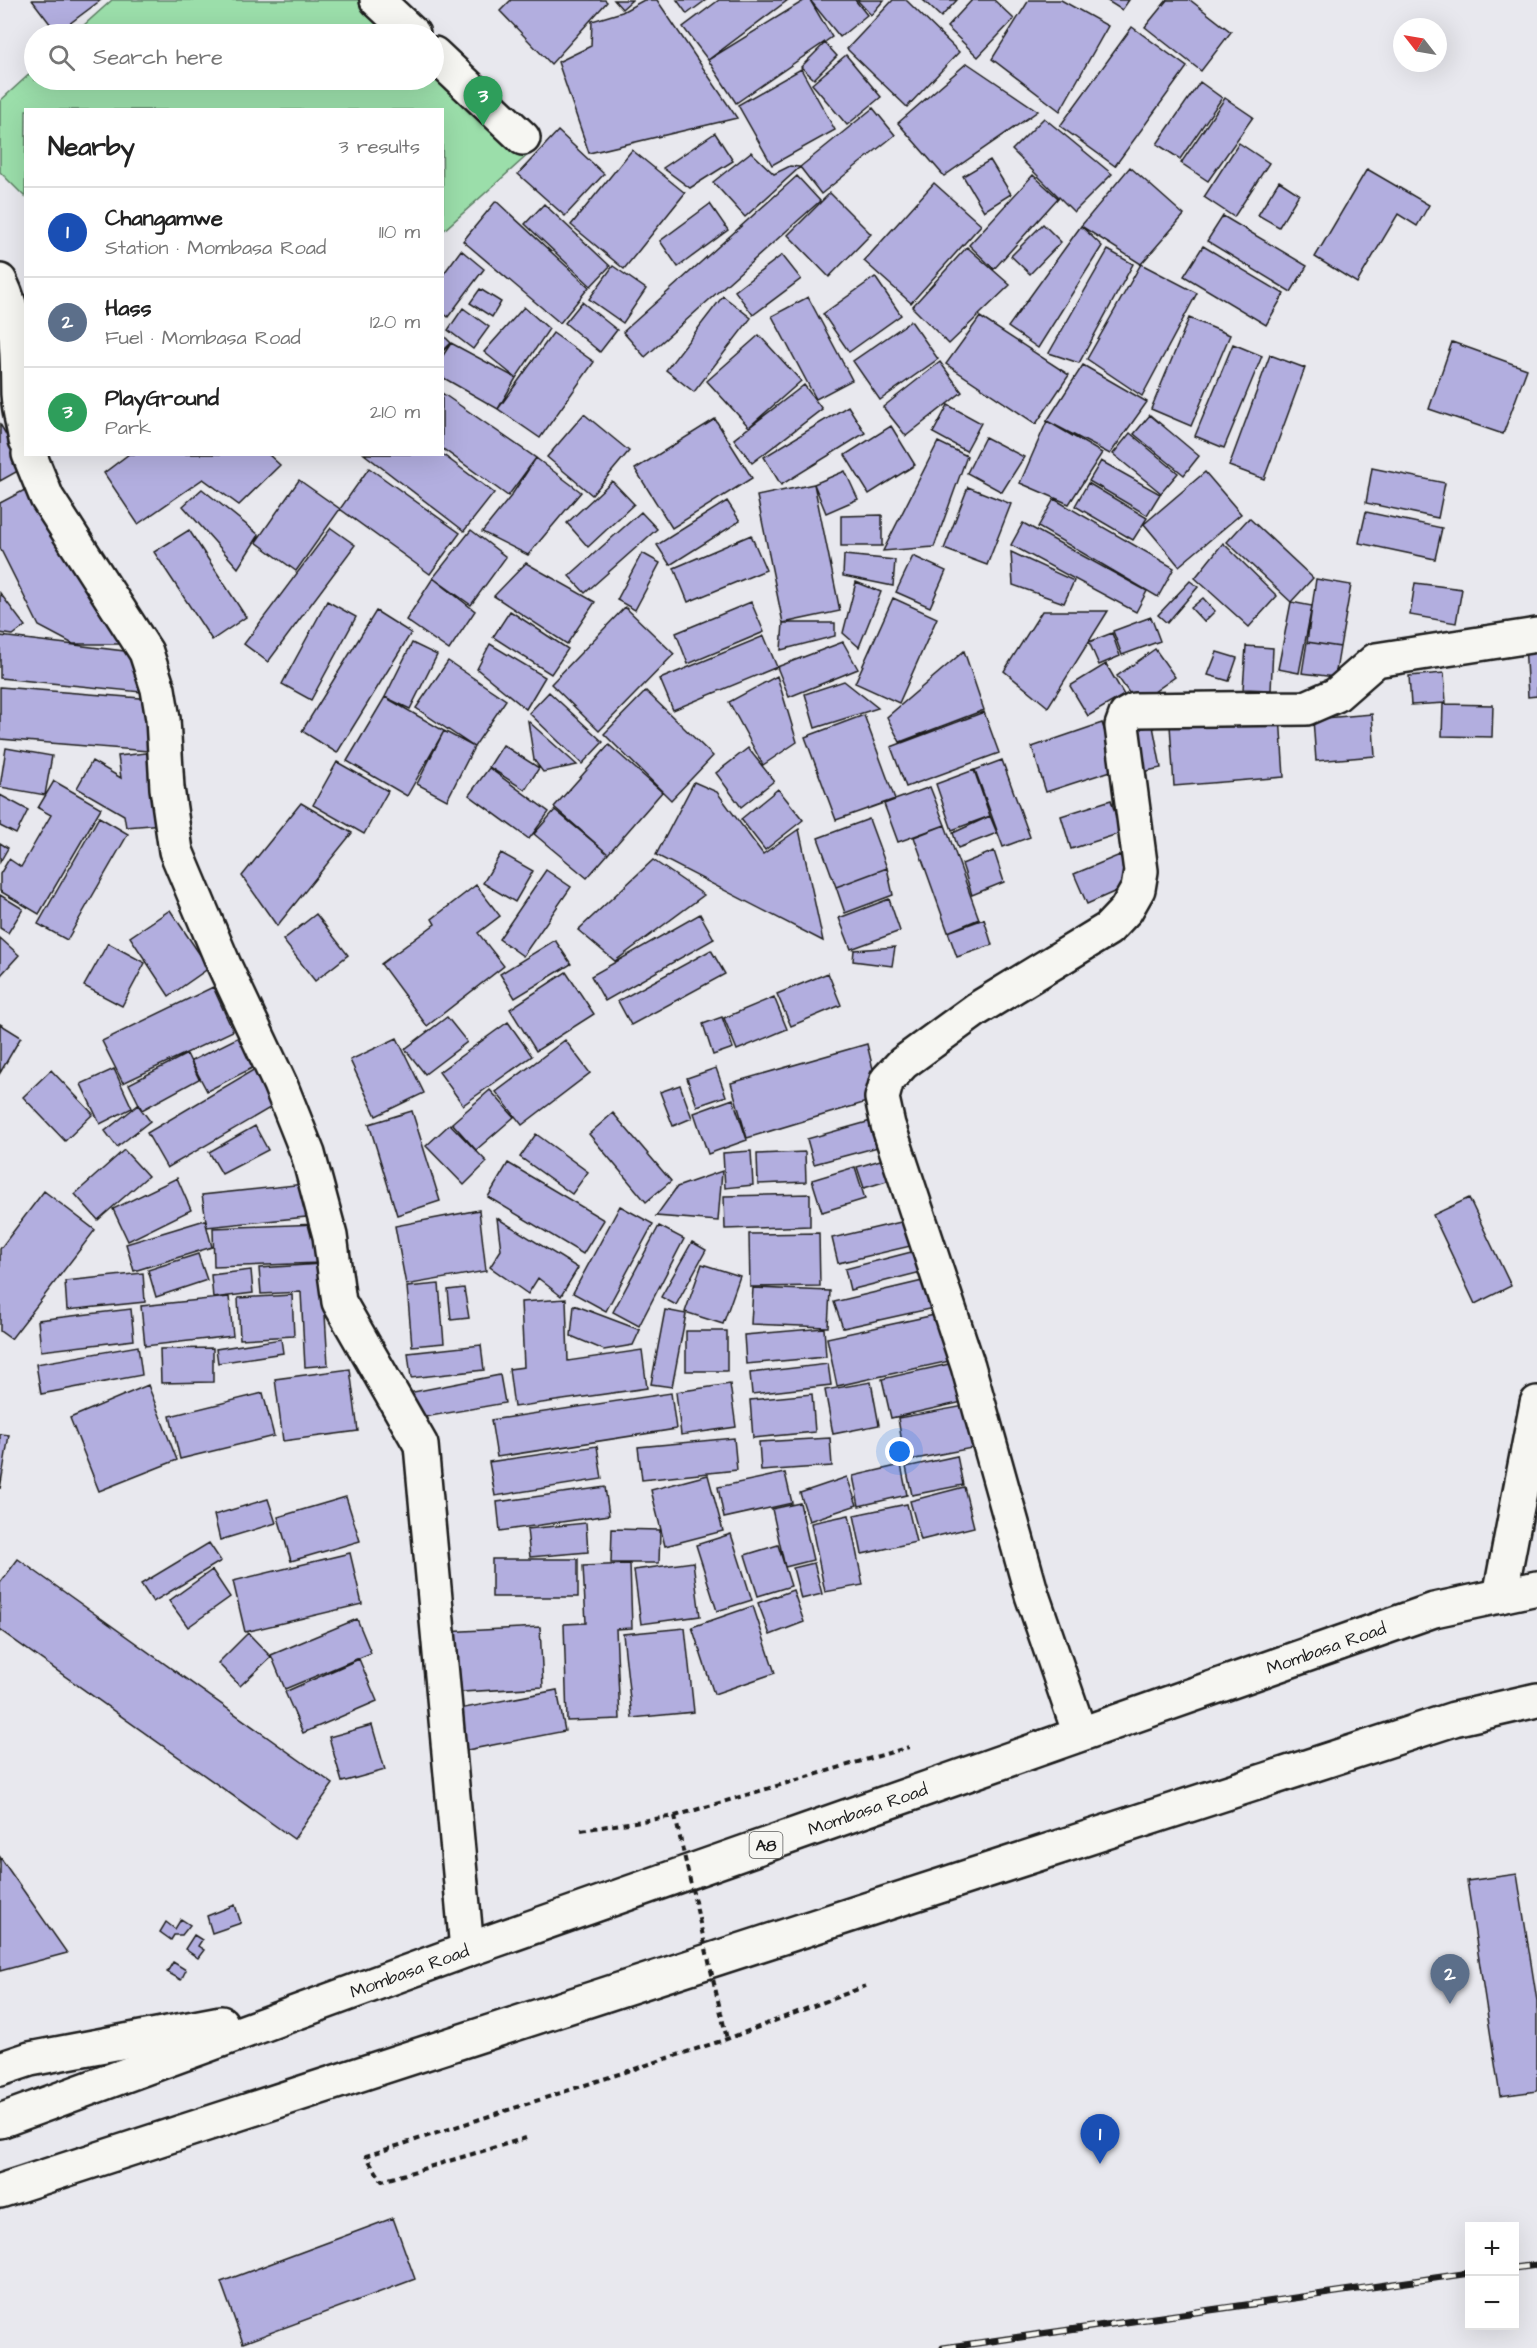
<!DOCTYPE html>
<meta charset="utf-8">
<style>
:root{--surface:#fff;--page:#f2f2f2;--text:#222;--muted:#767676;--line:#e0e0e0;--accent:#d1495b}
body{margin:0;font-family:"Architects Daughter",sans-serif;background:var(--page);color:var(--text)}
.controls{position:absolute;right:18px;bottom:18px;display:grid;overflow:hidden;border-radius:0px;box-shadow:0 6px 24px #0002}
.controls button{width:54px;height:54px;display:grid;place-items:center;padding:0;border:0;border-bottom:2px solid var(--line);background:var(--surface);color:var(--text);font:30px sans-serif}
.compass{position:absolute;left:1393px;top:18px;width:54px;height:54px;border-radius:50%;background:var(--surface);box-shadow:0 6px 24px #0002;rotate:301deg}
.you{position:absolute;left:900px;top:1452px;width:21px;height:21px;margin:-15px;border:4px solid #fff;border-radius:50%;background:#1a73e8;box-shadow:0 0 0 9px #1a73e833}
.badge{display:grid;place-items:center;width:39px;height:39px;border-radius:50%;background:var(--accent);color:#fff;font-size:20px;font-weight:700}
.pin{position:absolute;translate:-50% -50px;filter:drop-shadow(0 2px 3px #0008)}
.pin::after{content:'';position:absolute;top:32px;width:21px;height:18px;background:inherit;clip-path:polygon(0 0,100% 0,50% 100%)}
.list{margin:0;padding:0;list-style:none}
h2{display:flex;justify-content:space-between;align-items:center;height:78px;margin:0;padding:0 24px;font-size:26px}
h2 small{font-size:20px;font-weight:400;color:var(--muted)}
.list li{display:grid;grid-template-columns:39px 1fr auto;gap:18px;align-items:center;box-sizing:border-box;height:90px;padding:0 24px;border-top:2px solid var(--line)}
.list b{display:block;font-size:22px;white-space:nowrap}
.list p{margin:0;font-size:20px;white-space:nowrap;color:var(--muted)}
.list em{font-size:20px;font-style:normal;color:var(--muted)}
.icon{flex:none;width:33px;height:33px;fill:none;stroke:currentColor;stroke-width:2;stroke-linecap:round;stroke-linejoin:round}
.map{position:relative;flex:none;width:1537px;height:2348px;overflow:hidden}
.search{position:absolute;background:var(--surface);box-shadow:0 6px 24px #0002;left:24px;top:24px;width:420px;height:66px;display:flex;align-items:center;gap:15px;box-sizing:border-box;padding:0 21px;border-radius:33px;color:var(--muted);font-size:22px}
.panel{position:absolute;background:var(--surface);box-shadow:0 6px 24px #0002;left:24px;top:108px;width:420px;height:348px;border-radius:0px}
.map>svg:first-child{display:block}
.green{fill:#9bdeaa;stroke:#5c7d63;stroke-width:1.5}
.building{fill:#b2aedf;stroke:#1c1c1c;stroke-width:1.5}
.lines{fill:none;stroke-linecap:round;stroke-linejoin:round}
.street-casing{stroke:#1c1c1c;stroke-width:38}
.highway-casing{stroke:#1c1c1c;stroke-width:38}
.path{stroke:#1c1c1c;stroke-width:4;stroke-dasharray:6 4.5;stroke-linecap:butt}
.street{stroke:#f6f6f2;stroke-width:33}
.highway{stroke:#f6f6f2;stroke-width:33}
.rail-casing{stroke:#1c1c1c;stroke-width:7}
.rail{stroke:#f6f6f2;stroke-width:4.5;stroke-dasharray:14;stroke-linecap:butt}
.path-bridge{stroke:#1c1c1c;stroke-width:4;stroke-dasharray:6 4.5;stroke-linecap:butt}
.labels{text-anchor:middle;stroke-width:4.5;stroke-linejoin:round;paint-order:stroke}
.shield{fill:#f6f6f2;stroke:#5d5d5c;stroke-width:1.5}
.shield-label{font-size:16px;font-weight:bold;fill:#1c1c1c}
.street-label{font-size:18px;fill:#1c1c1c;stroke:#f6f6f2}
</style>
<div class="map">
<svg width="1537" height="2348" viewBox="0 0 1537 2348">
<rect width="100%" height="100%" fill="#e8e8ee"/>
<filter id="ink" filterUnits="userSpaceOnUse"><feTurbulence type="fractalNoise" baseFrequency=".0167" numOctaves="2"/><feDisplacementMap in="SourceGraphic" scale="12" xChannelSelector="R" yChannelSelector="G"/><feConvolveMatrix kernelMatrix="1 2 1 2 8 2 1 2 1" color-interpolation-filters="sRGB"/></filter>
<g filter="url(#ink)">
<path class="green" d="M112,0H393L429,34H74Z
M434,39L541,143L443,231L442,110H26L25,197L0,172V101L34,70V80H434Z"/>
<path class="building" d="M32,0H101L57,33Z
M511,0H605L607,2L551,64L500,11Z
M614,0H632L622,9Z
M644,0H657L737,118L589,153L558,62L591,46L592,21L622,12Z
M677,0H706L687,14Z
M719,0H788L708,60L683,27Z
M805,0H810L832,37L736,103L708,60Z
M810,0H855L867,15L840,37Z
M857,0H884L871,15Z
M893,0H906L959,52L907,107L847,49Z
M923,0H957L941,17Z
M972,0H994L1014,19L978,57L947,27Z
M1029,0H1061L1108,26L1060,111L992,59Z
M1106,0H1129L1122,10Z
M1167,0H1190L1231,32L1201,71L1145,27Z
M1132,27L1187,67L1115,166L1060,126Z
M825,43L837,56L814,79L801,67Z
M846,55L881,97L847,125L812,84Z
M967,63L1038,111L944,176L898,123Z
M801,69L835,130L772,165L738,105Z
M1200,82L1222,98L1180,159L1157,144Z
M1225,98L1253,117L1208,181L1181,163Z
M873,108L895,135L821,194L800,167Z
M1044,118L1112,174L1074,212L1012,150Z
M558,131L604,174L565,216L518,174Z
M715,133L733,161L690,188L663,168Z
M1239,143L1269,163L1234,217L1204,197Z
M632,150L685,193L624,269L571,225Z
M751,152L774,174L790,166L800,167L745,217L713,182Z
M990,160L1011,194L984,211L963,176Z
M1130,167L1184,215L1141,264L1081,226Z
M1367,169L1429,205L1417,226L1398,214L1357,283L1315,257Z
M1033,175L1058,198L994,269L969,245Z
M797,176L820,201L645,357L623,332Z
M1279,181L1299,194L1279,227L1258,215Z
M934,183L981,225L911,303L864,261Z
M830,193L871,234L829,277L788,235Z
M496,201L589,287L560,323L463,241Z
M544,204L610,266L591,286L525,224Z
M710,204L728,230L678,267L660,241Z
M1223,216L1307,266L1291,292L1207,241Z
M1043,224L1061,242L1030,274L1011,256Z
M1081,226L1102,246L1038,348L1008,327Z
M1203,246L1284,294L1266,325L1184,276Z
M967,247L1010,285L949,344L912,307Z
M461,250L484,269L448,317L442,312V276Z
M1108,250L1133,264L1079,363L1049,353Z
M782,255L801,279L753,315L735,291Z
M1141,264L1197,293L1142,396L1087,359Z
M613,266L646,289L623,323L589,299Z
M875,277L901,315L849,352L823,314Z
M480,289L501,302L492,317L470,303Z
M723,296L751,318L694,392L666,370Z
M808,297L852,380L816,399L772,316Z
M582,302L617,330L600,352L565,323Z
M524,307L549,329L516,378L484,352Z
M463,308L489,327L473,349L448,330Z
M980,317L1069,375L1036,424L946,364Z
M1189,318L1230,335L1191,426L1151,409Z
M911,321L938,359L880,400L853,361Z
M553,333L594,362L540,438L498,409Z
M442,334L451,343L442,352Z
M759,335L801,381L749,427L707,381Z
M1452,342L1527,369L1503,434L1429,409Z
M451,343L516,378L498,409L442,377V357Z
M1233,344L1262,356L1224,448L1195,436Z
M1270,355L1305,368L1264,479L1229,466Z
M940,362L962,392L906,436L883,407Z
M1083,365L1147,402L1110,454L1047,421Z
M804,385L822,409L752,463L734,439Z
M442,393L536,458L508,496L442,448Z
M948,405L981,423L966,451L933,433Z
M848,406L865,433L781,485L764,457Z
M584,414L629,451L592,495L547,457Z
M1150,415L1199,456L1184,475L1134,434Z
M715,419L752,478L672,528L635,469Z
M1047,421L1102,453L1069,504L1020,483Z
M0,424L25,467L0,481Z
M891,426L915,465L869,494L845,455Z
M1130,433L1178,473L1161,493L1113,454Z
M985,437L1024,457L1002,492L967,473Z
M938,442L967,456L934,547L883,551Z
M129,454H268L280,465L239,505L203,479L138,524L104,473Z
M364,454H442L494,493L464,531Z
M536,458L581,492L528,555L482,532L511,496Z
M1101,461L1160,494L1147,515L1089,481Z
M369,468L460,533L430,574L340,509Z
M1372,468L1445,483L1438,518L1366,503Z
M845,471L858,499L826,513L814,484Z
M1205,472L1241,514L1179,566L1144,524Z
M299,480L340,509L296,571L256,542Z
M612,481L634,504L588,547L567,523Z
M38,483L120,644H73L39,626L0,548V503Z
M1088,483L1147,518L1133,540L1075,506Z
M814,484L840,611L783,623L757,496Z
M968,487L1011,504L987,565L944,549Z
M202,489L259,535L238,568L183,506Z
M1054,499L1174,568L1158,597L1038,527Z
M727,501L740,521L670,565L657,545Z
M641,512L657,529L585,593L569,576Z
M1366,512L1442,528L1435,559L1359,543Z
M882,515V546H841V516Z
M1249,518L1313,578L1291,602L1227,542Z
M1023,523L1147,591L1136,612L1011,545Z
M331,528L355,545L268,662L244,644Z
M189,530L246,617L212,640L154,552Z
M471,530L506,557L471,605L433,578Z
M751,535L766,570L688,602L674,568Z
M1223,543L1277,596L1249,627L1195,578Z
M1011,552L1074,581L1064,603L1013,585Z
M642,553L660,563L635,610L617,600Z
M844,555L895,560L893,586L843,576Z
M913,556L946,571L930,607L896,592Z
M526,563L595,602L567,644L494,596Z
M433,578L475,611L449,650L406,620Z
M1316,579L1351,585L1340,647L1307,642Z
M1190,581L1198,587L1167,623L1158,615Z
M856,582L881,592L859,647L843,633Z
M1415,583L1462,589L1456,623L1410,615Z
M0,593L25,626L13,635L0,633Z
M893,598L937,618L899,703L855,683Z
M1203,598L1215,611L1204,622L1191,608Z
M327,601L356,617L311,700L282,684Z
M751,602L764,632L688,664L676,633Z
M1291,602L1312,606L1299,673L1278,669Z
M625,607L674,654L599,731L551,684Z
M376,611L411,633L337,753L302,731Z
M510,611L568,649L551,674L493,637Z
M1042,611H1108L1048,707L1004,671Z
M1151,617L1160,641L1122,655L1113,631Z
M783,623H835V636L781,650Z
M1112,633L1120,656L1099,665L1089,642Z
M0,636L141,653V692L0,678Z
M764,636L777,667L673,710L660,679Z
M843,642L858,669L789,697L777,667Z
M1307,642L1340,647L1335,677L1302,673Z
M412,643L437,655L410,709L385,697Z
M1525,643H1537V696L1528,697Z
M490,644L545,677L526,709L477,669Z
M1246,646L1273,648L1271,690L1243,689Z
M1155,649L1175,677L1137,704L1117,676Z
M964,651L984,710L900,742L887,717Z
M1217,652L1237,658L1229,681L1208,675Z
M448,661L506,700L474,747L416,708Z
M1106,664L1124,695L1088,716L1070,686Z
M1444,673L1446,703L1411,705L1409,676Z
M777,676L797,742L763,765L729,702Z
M844,681L878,708L815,728L805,694Z
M0,687L153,699L148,751L0,739Z
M646,691L713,756L671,800L604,734Z
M549,692L603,742L582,764L529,713Z
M385,697L444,731L407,796L347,761Z
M1443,704L1493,705L1492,737L1442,736Z
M984,712L999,753L906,787L891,747Z
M1372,714L1375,756L1316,761L1313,719Z
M864,715L895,799L836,820L805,737Z
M1280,716L1284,777L1174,786L1170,725Z
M528,721L577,765L543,772L534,760Z
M1102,723L1117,769L1046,792L1032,747Z
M1153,726L1161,768L1137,773L1128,731Z
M444,731L474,747L447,800L417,784Z
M503,745L539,768L525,790L489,767Z
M609,745L662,792L608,854L554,807Z
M6,748L52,756L45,795L0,787Z
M748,748L774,781L741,807L716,773Z
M156,752L163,824L126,827L124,815L77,788L92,761L121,778L118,756Z
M1002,760L1030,837L1003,847L975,770Z
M337,762L388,791L364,834L313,805Z
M489,768L549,812L529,839L469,795Z
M974,770L990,816L952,830L936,784Z
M54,781L101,808L39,914L0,891V874L9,859L21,867L51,815L38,808Z
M694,782L717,792L763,854L799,829L823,941L656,855Z
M930,787L945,825L898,842L884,804Z
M778,789L803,820L765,850L741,819Z
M0,795L28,810L16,834L0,826Z
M1111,800L1121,833L1071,849L1061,816Z
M301,803L352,833L277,926L242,876Z
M555,810L608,854L587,878L534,834Z
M990,816L997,833L958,848L953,833Z
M99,817L128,834L67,940L38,924Z
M869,819L887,868L836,887L818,838Z
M945,825L979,919L948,932L914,837Z
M0,843L8,848L0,862Z
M994,851L1004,882L972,895L962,864Z
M501,853L533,871L515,902L483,883Z
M1120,855L1132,884L1087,904L1074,874Z
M653,860L704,895L615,961L578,930Z
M887,868L893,895L845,913L836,887Z
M546,870L571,887L523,956L499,939Z
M476,885L500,916L478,933L504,966L427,1026L381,964L435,924L432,919Z
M0,895L23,909L8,933L0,928Z
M889,899L900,931L851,949L839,918Z
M170,910L209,968L169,996L130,937Z
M316,914L348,955L315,981L283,940Z
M700,914L714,939L605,1001L591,976Z
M984,919L992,945L957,957L948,932Z
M0,938L19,955L0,976Z
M555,940L571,964L515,998L500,974Z
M108,943L145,963L122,1006L84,986Z
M895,947L892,966L853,961L854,950Z
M711,950L725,974L631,1025L618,1001Z
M566,972L594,1014L536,1051L510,1009Z
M828,973L841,1005L791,1026L777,994Z
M213,987L233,1031L123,1083L102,1041Z
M774,997L787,1029L737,1050L724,1018Z
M447,1017L467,1042L425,1074L405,1049Z
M722,1017L733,1048L713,1055L703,1024Z
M508,1022L532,1056L463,1105L439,1072Z
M0,1024L21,1037L0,1073Z
M251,1031L266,1061L207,1091L191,1061Z
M397,1038L424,1093L376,1116L350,1060Z
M565,1040L590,1073L522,1125L496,1092Z
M867,1044L880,1098L747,1138L731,1083Z
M187,1054L199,1079L142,1110L129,1084Z
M716,1068L726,1096L697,1106L687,1078Z
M114,1069L132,1108L100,1124L81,1084Z
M255,1069L275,1105L167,1168L147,1133Z
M51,1070L93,1114L65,1141L23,1097Z
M680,1085L692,1118L673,1126L660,1092Z
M490,1090L514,1117L476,1150L452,1123Z
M733,1099L747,1140L708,1154L694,1113Z
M138,1105L150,1121L117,1147L105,1131Z
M412,1111L440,1201L397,1215L369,1124Z
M613,1113L671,1181L646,1202L589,1134Z
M871,1121L878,1147L814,1164L807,1139Z
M450,1124L487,1162L464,1185L426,1146Z
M255,1126L268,1150L222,1174L209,1152Z
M536,1134L588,1172L572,1194L520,1157Z
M124,1150L148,1176L98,1220L75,1194Z
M751,1151L753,1185L725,1188L723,1153Z
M805,1152L806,1182L758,1184L757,1154Z
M894,1156L900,1177L864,1188L857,1167Z
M508,1163L604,1220L583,1254L488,1197Z
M855,1167L865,1199L822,1212L812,1180Z
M722,1171L718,1221L656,1216L677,1187Z
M177,1178L191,1210L128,1241L113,1209Z
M313,1183L316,1216L207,1227L202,1195Z
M44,1191L95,1230L11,1339L0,1331V1249Z
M810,1194V1226L725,1229L724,1196Z
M1469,1198L1511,1286L1475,1304L1433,1215Z
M620,1206L653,1224L606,1311L573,1293Z
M479,1210L486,1271L406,1285L395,1226Z
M497,1218L578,1268L561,1296L538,1278L528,1294L490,1267L501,1250Z
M914,1219L919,1244L838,1263L832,1238Z
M205,1220L212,1247L134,1271L126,1244Z
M318,1224L319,1263L214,1267L213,1228Z
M659,1226L684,1239L639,1326L613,1312Z
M819,1233L820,1286L750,1287L749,1234Z
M692,1242L706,1250L676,1305L661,1297Z
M927,1248L933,1269L850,1290L845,1269Z
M198,1254L207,1280L156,1297L148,1270Z
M322,1264L328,1365L305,1367L301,1292L261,1294L259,1268Z
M702,1264L740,1276L723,1324L685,1312Z
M251,1270L253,1293L213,1298L211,1275Z
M143,1273L145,1302L67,1310L65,1281Z
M931,1279L938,1307L843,1328L834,1302Z
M439,1284L444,1343L412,1346L407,1287Z
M464,1288L469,1318L451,1320L448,1290Z
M753,1288L830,1291L828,1327L751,1324Z
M292,1295L294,1336L240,1339L238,1298Z
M229,1297L233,1336L145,1346L141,1306Z
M566,1299L568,1361L642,1350L647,1388L514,1407L509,1369L524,1367L521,1302Z
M574,1305L640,1330L633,1345L604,1350L571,1336Z
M131,1309L134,1340L41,1351L38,1320Z
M665,1310L686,1314L672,1387L651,1384Z
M944,1313L954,1360L837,1386L827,1338Z
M824,1328L826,1357L746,1364L744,1335Z
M686,1331H727V1371H686Z
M281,1339L283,1353L218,1363L216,1349Z
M481,1345L484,1370L411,1378L408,1353Z
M138,1346L142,1375L41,1394L36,1364Z
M213,1348V1382L161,1383L160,1349Z
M958,1362L967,1401L891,1418L882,1379Z
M828,1364L831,1385L752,1394L750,1373Z
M350,1369L358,1431L283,1441L275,1379Z
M500,1375L505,1403L408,1420L403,1394Z
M871,1382L879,1425L833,1434L825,1390Z
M730,1384L736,1427L681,1435L676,1392Z
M148,1385L177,1460L99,1491L70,1418Z
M263,1393L274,1436L180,1459L170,1416Z
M671,1393L676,1429L497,1457L491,1420Z
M812,1394L815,1432L753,1438L750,1400Z
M970,1405L977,1447L905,1461L898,1418Z
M0,1434L9,1435L0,1489Z
M734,1438L737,1470L642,1480L638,1447Z
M830,1438L832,1466L761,1471L759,1442Z
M597,1446L602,1479L495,1496L489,1462Z
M957,1456L963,1485L912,1495L906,1467Z
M901,1465L907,1495L859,1506L853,1476Z
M785,1473L792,1503L724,1518L718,1487Z
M708,1475L723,1531L665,1546L651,1490Z
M847,1477L857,1505L809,1521L800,1493Z
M605,1487L609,1515L500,1531L497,1502Z
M964,1487L974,1527L921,1540L910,1501Z
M346,1497L360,1541L291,1561L278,1517Z
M268,1499L276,1523L220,1540L214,1515Z
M800,1503L813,1560L785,1567L772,1509Z
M907,1504L916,1542L862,1554L854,1515Z
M849,1515L863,1585L825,1592L811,1523Z
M586,1523L588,1552L530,1557L527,1529Z
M612,1529L660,1530L659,1563H611Z
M731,1534L752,1600L717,1611L696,1545Z
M209,1543L221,1561L153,1602L141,1584Z
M778,1545L791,1586L758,1596L745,1555Z
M350,1553L362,1604L245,1632L233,1581Z
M18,1559L333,1784L294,1839L0,1630V1583Z
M492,1559H578V1597H492Z
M693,1562L700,1616L641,1624L634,1570Z
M814,1563L822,1594L801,1599L793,1568Z
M630,1564L632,1628L616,1629L620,1719L567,1721L564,1624L586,1623L583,1566Z
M212,1570L230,1597L188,1627L169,1601Z
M793,1590L804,1622L770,1635L758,1603Z
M753,1606L775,1673L714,1694L692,1627Z
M357,1619L371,1653L285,1689L271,1655Z
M540,1627L543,1687L447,1693L444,1632Z
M685,1628L694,1712L632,1718L623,1634Z
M248,1633L271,1657L240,1686L218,1663Z
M359,1659L377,1701L303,1733L285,1692Z
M557,1690L565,1731L462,1751L454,1710Z
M372,1725L385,1770L342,1782L329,1737Z
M0,1857L67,1953L0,1971Z
M1517,1874L1537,2001V2091L1500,2096L1467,1881Z
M235,1905L241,1923L212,1933L207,1916Z
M181,1919L190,1925L182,1935H174L171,1940L160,1932L166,1922L175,1929Z
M194,1935L202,1940L198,1946L204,1950L198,1958L185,1949Z
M173,1962L186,1970L181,1980L167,1972Z
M393,2218L415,2279L243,2343L221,2282Z"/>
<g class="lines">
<defs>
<path id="street" d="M377,0L413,34
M434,54L523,138
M0,281C19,321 17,352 18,394C19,409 23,425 26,440
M29,454L47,498L146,652L158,689L163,719L167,788L176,851L224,965L280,1084L308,1154L330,1236L339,1302L421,1445L467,1950
M1500,1596L1537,1403
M1080,1734L1032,1595L968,1366L888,1125L882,1098L887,1080L903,1063L977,1009L1108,929L1126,910L1138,889L1141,871L1122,726L1126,715L1135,710L1306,708L1336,695L1376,660L1537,635"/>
<g id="highway">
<path d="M0,2069L30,2059L221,2023"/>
<path id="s1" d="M0,2121L467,1950L1434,1610L1537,1588"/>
<path d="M0,2191L1454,1719L1537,1700"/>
</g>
</defs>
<use href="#street" class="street-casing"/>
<use href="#highway" class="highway-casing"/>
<path class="path" d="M581,1830L675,1816L909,1747
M526,2138L382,2181L366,2156L727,2039L866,1986"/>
<use href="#street" class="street"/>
<use href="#highway" class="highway"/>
<defs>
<path id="rail" d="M1514,2268L1537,2265
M943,2348L1470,2273"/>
</defs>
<use href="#rail" class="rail-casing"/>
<use href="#rail" class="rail"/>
<path class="path-bridge" d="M675,1816L727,2039"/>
</g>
</g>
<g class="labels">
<rect class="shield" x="749.5" y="1832" width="33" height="26" rx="4.5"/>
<g class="shield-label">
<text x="766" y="1851">A8</text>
</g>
<g class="street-label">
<text dy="6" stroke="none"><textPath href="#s1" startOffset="1408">Mombasa Road</textPath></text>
<text dy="6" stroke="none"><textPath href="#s1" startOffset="922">Mombasa Road</textPath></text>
<text dy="6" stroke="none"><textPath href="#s1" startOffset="436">Mombasa Road</textPath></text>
</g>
</g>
</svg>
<div class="controls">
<button>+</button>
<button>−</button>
</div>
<svg class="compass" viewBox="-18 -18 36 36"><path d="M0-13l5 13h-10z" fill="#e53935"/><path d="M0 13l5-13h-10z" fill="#767676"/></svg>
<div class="you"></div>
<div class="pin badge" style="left:1100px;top:2164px;background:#1a4fb4">1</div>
<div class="pin badge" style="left:1450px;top:2004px;background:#5c6f8a">2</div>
<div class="pin badge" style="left:483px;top:126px;background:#2e9e5b">3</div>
<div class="search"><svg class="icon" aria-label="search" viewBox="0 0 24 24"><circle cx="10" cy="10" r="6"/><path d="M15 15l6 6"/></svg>Search here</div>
<section class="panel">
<h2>Nearby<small>3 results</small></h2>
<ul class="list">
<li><span class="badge" style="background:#1a4fb4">1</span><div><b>Changamwe</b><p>Station · Mombasa Road</p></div><em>110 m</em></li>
<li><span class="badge" style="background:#5c6f8a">2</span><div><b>Hass</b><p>Fuel · Mombasa Road</p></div><em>120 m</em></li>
<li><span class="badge" style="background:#2e9e5b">3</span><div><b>PlayGround</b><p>Park</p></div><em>210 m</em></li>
</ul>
</section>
</div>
